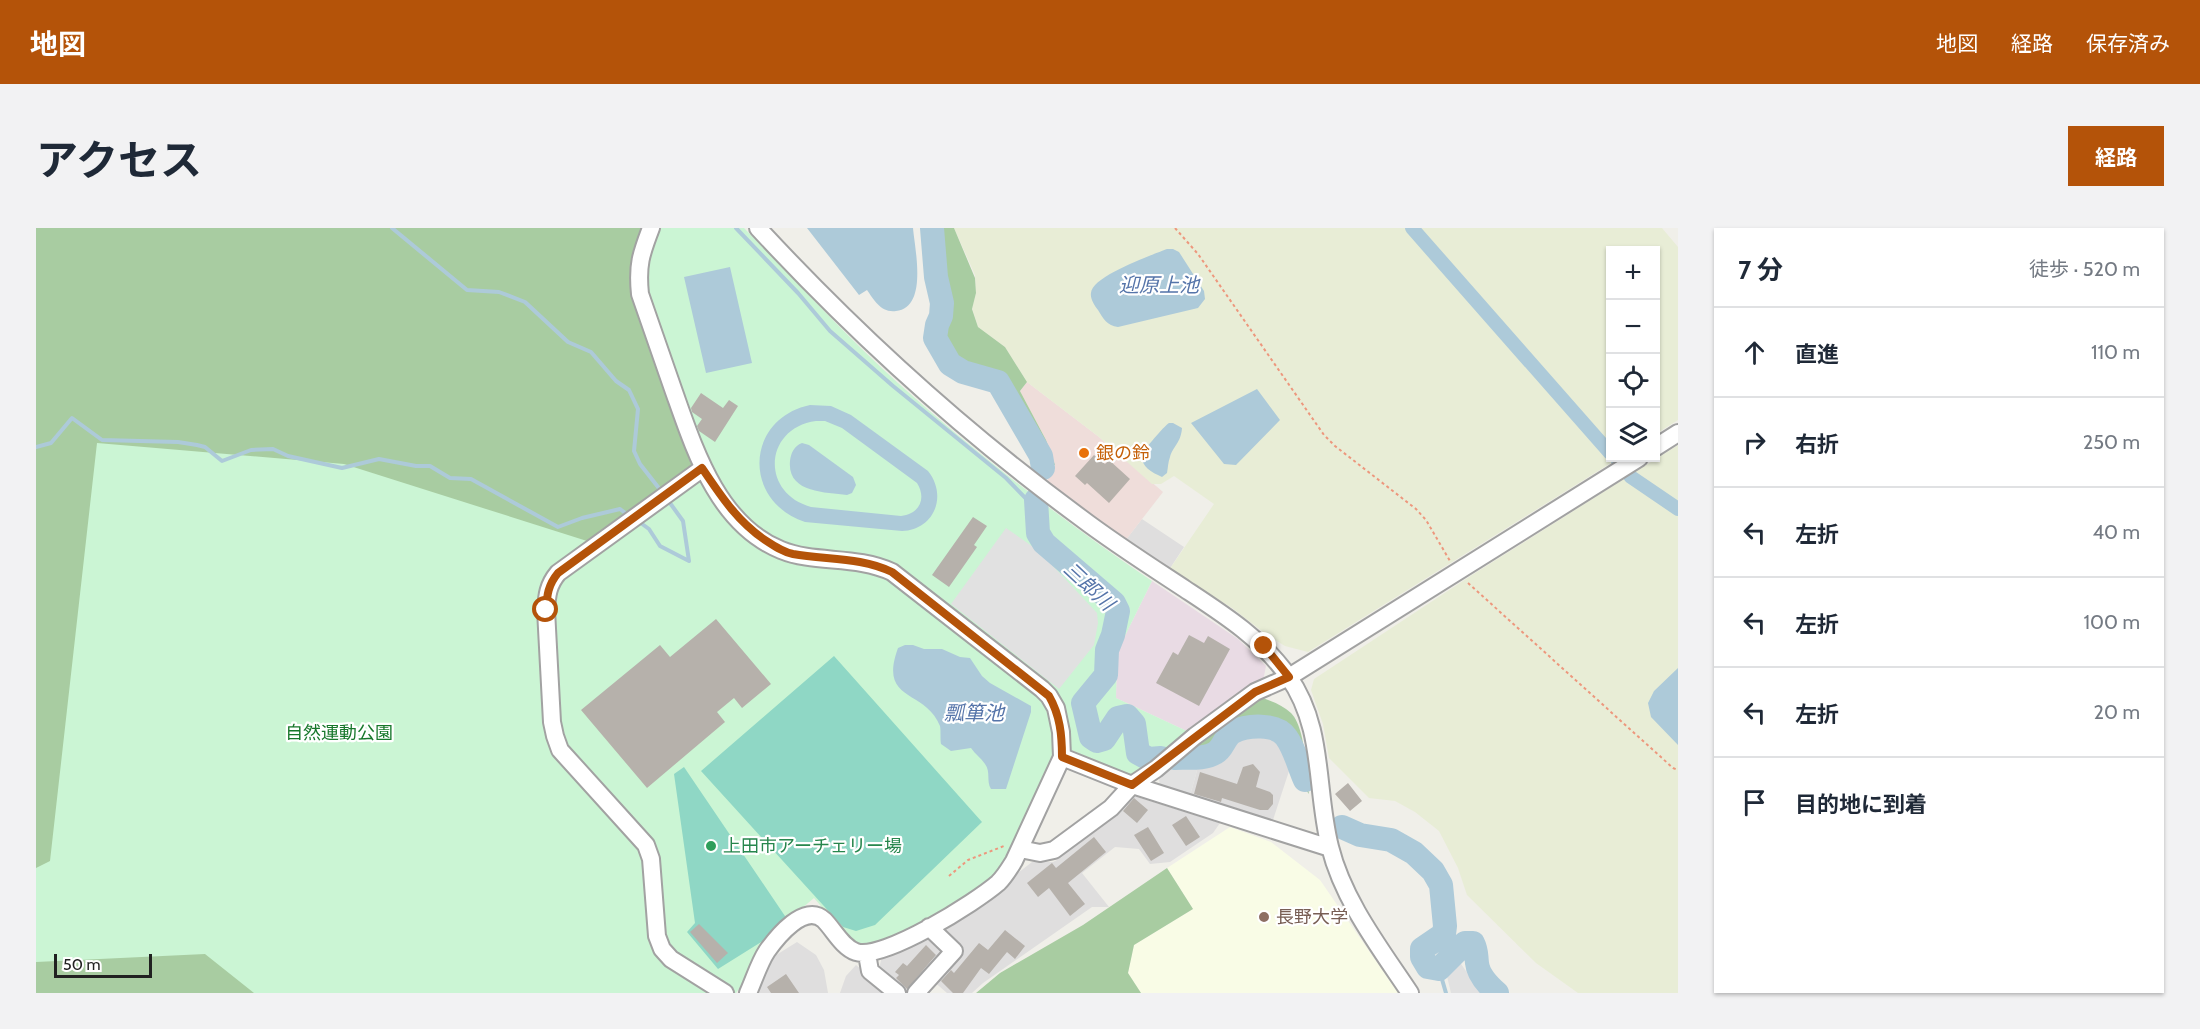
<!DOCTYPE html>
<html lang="ja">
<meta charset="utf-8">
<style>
:root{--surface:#fff;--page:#f2f2f3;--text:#1f2937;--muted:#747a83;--line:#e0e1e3;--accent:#b45309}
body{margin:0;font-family:Cabin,"Noto Sans JP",sans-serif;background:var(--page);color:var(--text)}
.controls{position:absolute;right:18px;top:18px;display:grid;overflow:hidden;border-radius:0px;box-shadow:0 2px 4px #0004}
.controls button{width:54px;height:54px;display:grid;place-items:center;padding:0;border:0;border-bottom:2px solid var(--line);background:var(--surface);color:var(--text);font:30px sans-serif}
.scale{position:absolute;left:18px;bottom:15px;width:98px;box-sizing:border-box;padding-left:6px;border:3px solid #212121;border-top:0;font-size:16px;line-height:21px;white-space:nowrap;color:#212121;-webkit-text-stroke:4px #fff;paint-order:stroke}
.stop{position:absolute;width:18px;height:18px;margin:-14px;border:4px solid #b45309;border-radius:50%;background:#fff}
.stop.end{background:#b45309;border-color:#fff;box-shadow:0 2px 6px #0008}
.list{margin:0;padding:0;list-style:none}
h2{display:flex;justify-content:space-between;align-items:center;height:78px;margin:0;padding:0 24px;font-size:26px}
h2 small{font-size:20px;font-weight:400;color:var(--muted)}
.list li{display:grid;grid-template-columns:39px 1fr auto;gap:18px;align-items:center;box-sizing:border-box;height:90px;padding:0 24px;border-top:2px solid var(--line)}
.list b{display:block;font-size:22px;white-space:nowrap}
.list em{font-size:20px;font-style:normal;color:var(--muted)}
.icon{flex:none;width:33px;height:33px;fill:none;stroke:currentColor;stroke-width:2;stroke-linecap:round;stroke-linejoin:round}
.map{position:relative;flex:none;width:1642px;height:765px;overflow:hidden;border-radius:0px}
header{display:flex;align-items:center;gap:36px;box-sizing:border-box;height:84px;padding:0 30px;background:var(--accent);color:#fff}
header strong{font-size:28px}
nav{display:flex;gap:33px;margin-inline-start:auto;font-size:21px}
.intro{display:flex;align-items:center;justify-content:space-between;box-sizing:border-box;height:144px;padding:0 36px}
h1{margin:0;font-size:42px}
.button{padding:15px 27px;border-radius:0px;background:var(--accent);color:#fff;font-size:21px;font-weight:700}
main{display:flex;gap:36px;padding:0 36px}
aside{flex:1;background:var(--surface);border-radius:0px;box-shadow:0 2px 4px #0004}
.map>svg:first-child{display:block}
.residential{fill:#dfdede}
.commercial{fill:#efddda}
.industrial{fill:#e9dbe4}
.education{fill:#f9fce6}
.farmland{fill:#e8edd6}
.forest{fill:#a8cca1}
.park{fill:#cbf5d4}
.pitch{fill:#8fd7c5}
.parking{fill:#e1e1e1}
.water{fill:#adcad9;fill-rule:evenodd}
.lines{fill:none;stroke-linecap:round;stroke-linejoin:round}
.stream{stroke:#adcad9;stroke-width:4}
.canal{stroke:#adcad9;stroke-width:14}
.river{stroke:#adcad9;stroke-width:24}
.building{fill:#b6b1ab}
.minor-casing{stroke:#a2a2a2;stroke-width:20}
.path{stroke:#ed977d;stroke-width:2;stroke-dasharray:3 3;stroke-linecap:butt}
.minor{stroke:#fff;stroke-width:16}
.route{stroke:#b45309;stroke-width:8}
.food-dot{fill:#e8710a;stroke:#fff;stroke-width:2}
.leisure-dot{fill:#2e9e5b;stroke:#fff;stroke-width:2}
.education-dot{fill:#8d6e63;stroke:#fff;stroke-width:2}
.labels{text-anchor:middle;stroke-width:4.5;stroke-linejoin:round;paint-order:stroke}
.food-label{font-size:18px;fill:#c56008;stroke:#fff;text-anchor:start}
.park-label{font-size:18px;fill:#17772b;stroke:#fff}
.leisure-label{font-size:18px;fill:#27864d;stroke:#fff;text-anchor:start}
.education-label{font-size:18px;fill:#785e54;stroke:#fff;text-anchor:start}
.water-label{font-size:20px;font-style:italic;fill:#5574a9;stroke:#fff}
</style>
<header>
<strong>地図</strong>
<nav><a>地図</a><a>経路</a><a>保存済み</a></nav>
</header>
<div class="intro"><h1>アクセス</h1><a class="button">経路</a></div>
<main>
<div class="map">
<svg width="1642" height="765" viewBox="0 0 1642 765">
<rect width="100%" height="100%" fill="#f0efe9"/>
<path class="residential" d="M1106,291L1148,319L1133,342L1089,313Z
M1216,503L1237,506L1243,511L1254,540L1236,595L1154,568L1163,535H1173L1187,531L1209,504Z
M1092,566L1184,595L1177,605L1134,634L1114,636L1103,621L1079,619L1046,645L1073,679H1056L947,755L936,765H911L896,752L923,723L900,703L960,662L996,634H1017L1021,632L1017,626Z
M895,706L914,724L877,765H868L843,741L846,728Z
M761,714L780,727L788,742L792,765H718L724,749L737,729Z
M820,737L850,762L854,765H804L810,748Z"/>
<path class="commercial" d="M991,154L1063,209L1127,264L1089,313L1010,255L1019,237L1010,212L984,163Z"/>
<path class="industrial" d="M1116,353L1202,411L1230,438L1227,453L1155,505L1080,470L1081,424Z"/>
<path class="education" d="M1194,599L1235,614L1284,652L1362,765H1105L1092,745L1098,717L1157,681L1131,640Z"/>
<path class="farmland" d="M918,0H1626L1642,19V192L1620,206V22H1574V230H1583L1272,424L1249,418L1231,407L1196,380L1133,342L1178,276L1138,248L1125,256H1116L1063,209L991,154L969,119L942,99L936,80L940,65L939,47Z
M1642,217V765H1542L1500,735L1431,667L1422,640L1403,603L1379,584L1359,573L1333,570L1293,530L1287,496L1275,462L1278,451L1436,347Z"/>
<path class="forest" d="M0,0H607L638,171V191L656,238L673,765H0Z
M892,0H918L939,50L940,65L936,81L942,99L969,119L991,154L984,163L1010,212L1019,237L1002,235C991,214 980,194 968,174C966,169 963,161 959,157C950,149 934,151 923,146C900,137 892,109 900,87Z
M1221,468C1232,472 1246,476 1255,485C1270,500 1270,546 1273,566C1267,558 1258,549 1254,539C1241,514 1246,499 1209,504L1187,531L1181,533L1133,536Z
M1131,640L1157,681L1098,717L1092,745L1105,765H940L964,745L1047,697Z"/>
<path class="park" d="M607,0H708C759,52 808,106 862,155C942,227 1027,293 1116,353L1081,424L1080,470L1155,505L1099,549L1021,516L975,627L955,652L903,688L842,716L821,717L814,712L778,670L752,692L700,765H218L169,726L0,734V640L14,633L61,215L308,236L551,313L656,238L597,54Z"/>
<path class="pitch" d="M798,428L946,594L839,697L820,703L807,699L665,543Z
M648,539L751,691L741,704L682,741L651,704L659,695L638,546Z"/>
<path class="parking" d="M970,300L1003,323L1061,385L1062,395L1058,417L1023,461L915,376Z
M1163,535L1154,568L1124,559L1122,544L1133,536Z
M1421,730L1445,765H1415L1409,740Z"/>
<path class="water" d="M771,0H877C879,22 892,80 860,83C845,85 838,72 831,62L823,67Z
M1131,21H1137L1143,24L1168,63L1169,71L1162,80L1082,99C1071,98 1067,90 1062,82C1058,77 1054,70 1055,65C1056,48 1116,27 1131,21Z
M694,39L716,135L670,145L648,49Z
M1221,161L1244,192L1200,237L1188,236L1155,195Z
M774,177L795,178L815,187L892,243C912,268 898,302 866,303L769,294C706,273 709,191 774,177ZM780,193H789L806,200L881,255C891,271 883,286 865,288L775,279C724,265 728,200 780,193Z
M1133,195H1137L1146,200C1145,215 1137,218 1134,229C1132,234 1132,240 1131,245L1126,249C1115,244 1106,239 1105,227C1108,222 1128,198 1133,195Z
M766,215L773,217L817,249L820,257L816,265L811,267C789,264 751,265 754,233C755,225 758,218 766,215Z
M869,417H877L888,421H906L924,429L934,430L946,448L954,455L995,478V484L970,561H955C950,553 955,544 949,536C945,530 939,526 935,520L915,523L905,516C904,511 905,503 904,498C889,460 842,475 862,420Z
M1642,440V517L1615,489L1612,475L1618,463Z"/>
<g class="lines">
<path class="stream" d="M356,0L431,62L463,64L489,74L532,114L555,124L580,153L593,162L602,181L598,223L604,236L622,259
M700,0L762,65L794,103L857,158L970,250L1000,281
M0,219L15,215L36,190L66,212L142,214L161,217L169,219L186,233L215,222L237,221L252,228L306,240L343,231L380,238H394L414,250L435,251L522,299L546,290L584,281L593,288
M634,275L647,293L653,333
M602,293L613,301L624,318L653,333
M1403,741L1410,765"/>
<path class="canal" d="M1376,0L1574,225
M1582,233L1595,249L1642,281"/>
<path class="river" d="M896,0L900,49L906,75L905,88L901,97L899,110L914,136L927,144L962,154L1005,228L1007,240
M1000,272L1002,305L1008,315L1078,375L1082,383L1077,407L1071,422L1070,447L1047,475L1055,509L1061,513L1068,511L1082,490L1091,488L1098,496L1102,525L1113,531L1125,530
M1138,530C1150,529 1168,532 1179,525C1188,520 1188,509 1197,504C1211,497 1240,495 1250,509C1259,521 1263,539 1269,552
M1306,599L1324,607L1355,612L1378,625L1397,643L1405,657L1409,698L1408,706L1386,721V729L1392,739L1403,741L1429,715H1437C1441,723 1440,727 1441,735C1442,746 1453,758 1461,765"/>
</g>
<path class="building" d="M665,165L687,180L693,172L702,178L679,214L663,203L661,198L666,191L656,184L655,180Z
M1058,227L1069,236L1073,232L1094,251L1073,275L1051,255L1049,257L1039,248Z
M937,289L951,298L938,317L941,319L913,359L896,347Z
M680,391L735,456L706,480L698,470L681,484L689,494L611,560L545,482L624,417L634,429Z
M1153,407L1168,415L1172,408L1194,421L1163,478L1120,455L1137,424L1142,427Z
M1217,536L1224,544L1220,559L1234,564L1237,567V576L1232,582H1224L1186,570L1185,574L1158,566L1164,544L1201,556L1207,539Z
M1312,555L1326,573L1314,583L1299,566Z
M1098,570L1112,582L1101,595L1087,583Z
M1150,588L1164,609L1150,618L1136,597Z
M1112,599L1128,625L1115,633L1098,607Z
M1058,609L1070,624L1032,655L1049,676L1034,688L1013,660L1002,669L991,655L1016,635L1020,640Z
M663,696L692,725L681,735L654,704Z
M969,702L989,718L979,731L971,724L953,746L945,740L927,765H917L905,753L915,742L918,745L943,715L952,722Z
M890,717L900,727L871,761L860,750L863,747L859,744L867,735L871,738Z
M750,746L763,765H735L731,759Z"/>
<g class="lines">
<defs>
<path id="minor" d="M615,0C605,26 601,37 604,66C615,97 626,129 637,161C658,220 681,296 745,322C779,336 820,327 856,344L1006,461L1013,468L1020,480L1025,504L1026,529L978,633C973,641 969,648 962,655C940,674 847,733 820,724C806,719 798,702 788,692C769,674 741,709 731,723C723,735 718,752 712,765
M722,0C821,107 928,204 1045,290C1078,315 1114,338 1149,361C1187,386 1225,410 1252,448C1289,500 1279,560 1294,619C1307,672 1344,720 1374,765
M1620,219L1642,205
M667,240L522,345C512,357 511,367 510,382L516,494L519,508L524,522L610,617L615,631L621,708L626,721L635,731L689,765
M1026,529L1096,557L1294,620
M984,621L1004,625L1018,622L1075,580L1096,557L1120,541L1159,508L1219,464L1253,449L1603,230
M831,726L834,743L861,765
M880,765L918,723L893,699"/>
</defs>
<use href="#minor" class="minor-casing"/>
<path class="path" d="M1139,0L1162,26L1288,207L1299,218L1380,281L1390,292L1414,333
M1432,355L1637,540L1642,542
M913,648L932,632L968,618"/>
<use href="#minor" class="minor"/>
</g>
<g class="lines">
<path class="route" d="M510,382C511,367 512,357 522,345L666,240C685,268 701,293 729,312C738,318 747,324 757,326C791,332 825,329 856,344L1013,468C1024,487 1026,507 1026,529L1096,557L1219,464L1253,449L1228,418"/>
</g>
<circle class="food-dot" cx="1048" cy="225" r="6"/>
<circle class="leisure-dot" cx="675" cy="618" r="6"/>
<circle class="education-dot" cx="1228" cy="689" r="6"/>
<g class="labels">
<g class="food-label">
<text x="1060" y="231">銀の鈴</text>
</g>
<g class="park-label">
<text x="303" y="511">自然運動公園</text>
</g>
<g class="leisure-label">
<text x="687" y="624">上田市アーチェリー場</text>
</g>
<g class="education-label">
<text x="1240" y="695">長野大学</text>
</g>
<g class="water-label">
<text x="1123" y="64">迎原上池</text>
<text transform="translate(1053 358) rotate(43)" y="7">三郎川</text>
<text x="938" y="492">瓢箪池</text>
</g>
</g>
</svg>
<div class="controls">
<button>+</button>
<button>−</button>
<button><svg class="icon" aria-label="locate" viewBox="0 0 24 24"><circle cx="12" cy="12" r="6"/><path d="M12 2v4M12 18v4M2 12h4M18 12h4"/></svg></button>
<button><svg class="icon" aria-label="layers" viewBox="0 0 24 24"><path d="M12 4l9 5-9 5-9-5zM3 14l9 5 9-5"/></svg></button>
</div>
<div class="scale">50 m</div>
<div class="stop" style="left:510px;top:382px"></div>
<div class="stop end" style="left:1228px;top:418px"></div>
</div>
<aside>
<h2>7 分<small>徒歩 · 520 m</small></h2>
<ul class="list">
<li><svg class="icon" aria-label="ahead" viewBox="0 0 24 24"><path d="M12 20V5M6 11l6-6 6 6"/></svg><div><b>直進</b></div><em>110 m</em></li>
<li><svg class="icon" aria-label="right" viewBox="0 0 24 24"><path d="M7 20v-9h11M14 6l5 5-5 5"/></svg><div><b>右折</b></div><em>250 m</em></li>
<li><svg class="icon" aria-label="left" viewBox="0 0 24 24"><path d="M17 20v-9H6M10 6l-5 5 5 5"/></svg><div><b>左折</b></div><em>40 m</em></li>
<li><svg class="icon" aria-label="left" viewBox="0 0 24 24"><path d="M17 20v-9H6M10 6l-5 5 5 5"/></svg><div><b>左折</b></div><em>100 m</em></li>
<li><svg class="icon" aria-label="left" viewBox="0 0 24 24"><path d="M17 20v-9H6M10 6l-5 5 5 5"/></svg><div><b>左折</b></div><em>20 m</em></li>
<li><svg class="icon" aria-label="arrive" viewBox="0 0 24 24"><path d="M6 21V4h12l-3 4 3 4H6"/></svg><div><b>目的地に到着</b></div></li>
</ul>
</aside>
</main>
